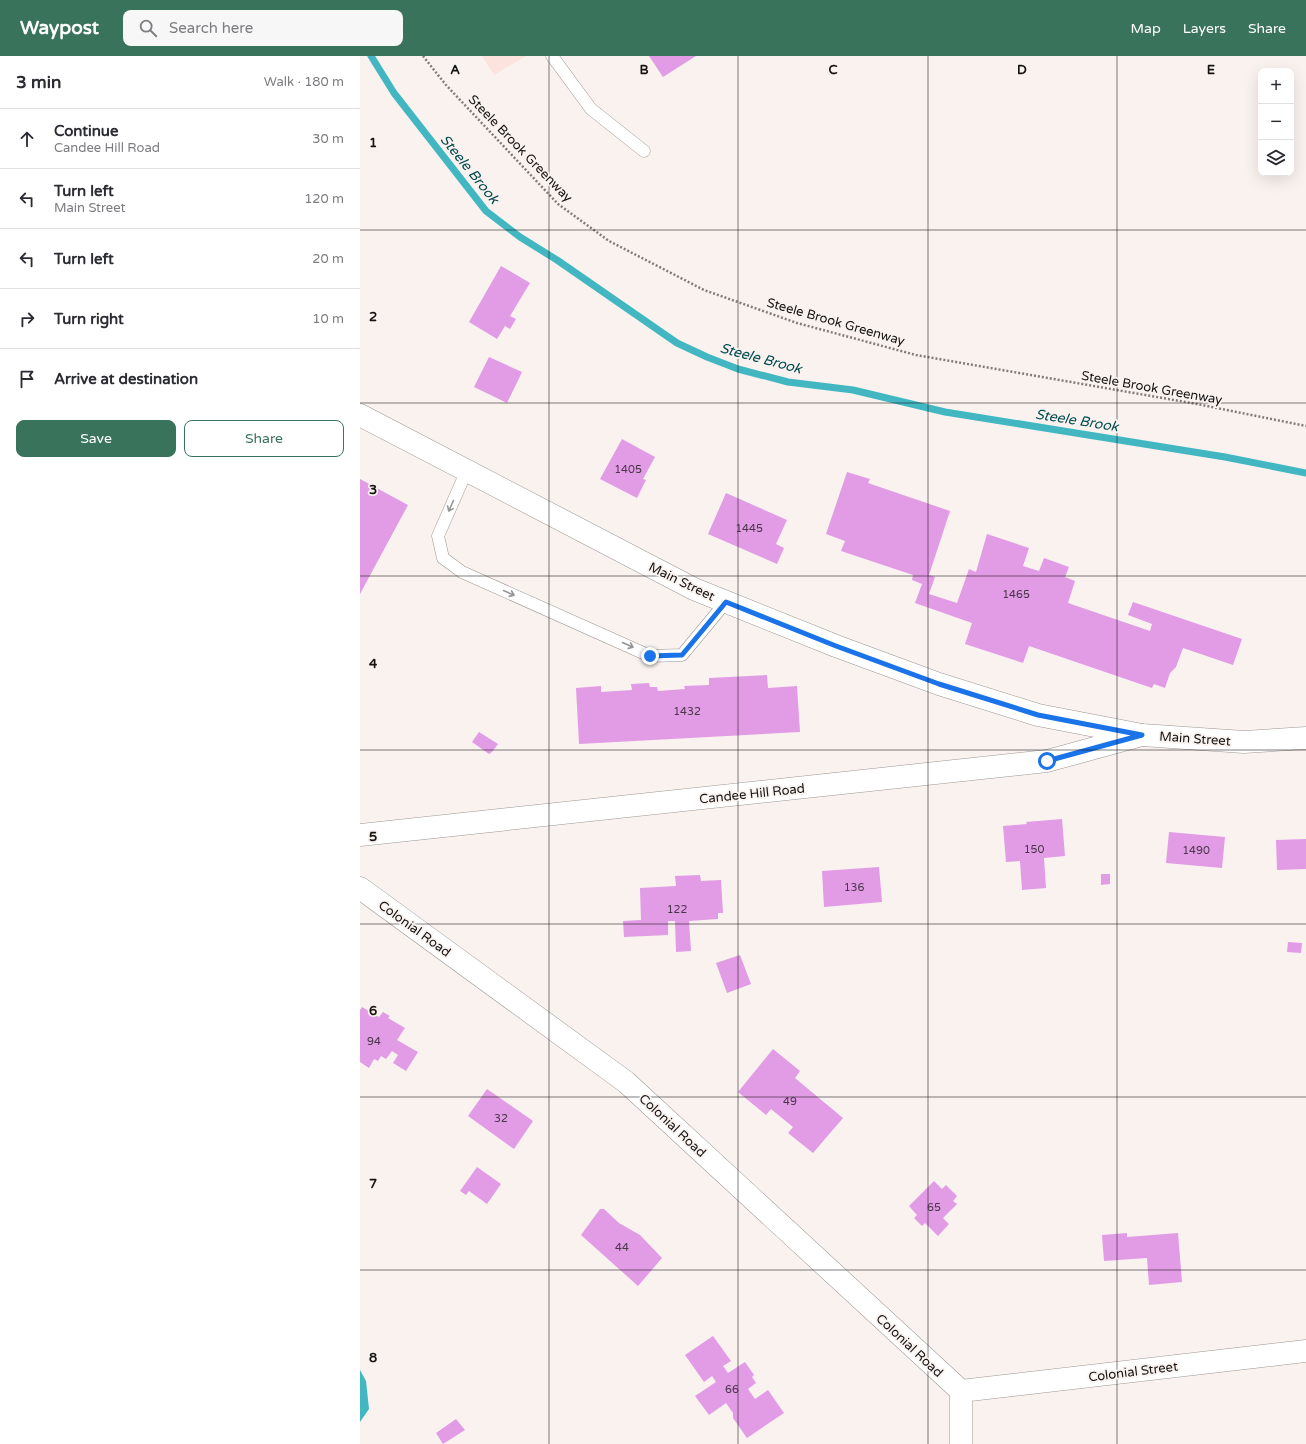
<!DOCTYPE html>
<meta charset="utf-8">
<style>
:root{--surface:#fff;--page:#f7f7f7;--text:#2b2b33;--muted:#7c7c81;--line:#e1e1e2;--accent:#39735c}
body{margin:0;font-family:"Varela Round",sans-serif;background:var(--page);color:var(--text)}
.controls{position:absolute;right:12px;top:12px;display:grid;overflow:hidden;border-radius:8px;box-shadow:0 4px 16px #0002}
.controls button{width:36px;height:36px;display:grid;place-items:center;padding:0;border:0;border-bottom:1px solid var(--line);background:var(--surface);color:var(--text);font:20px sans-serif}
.stop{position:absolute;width:12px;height:12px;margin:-9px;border:3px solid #1a73e8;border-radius:50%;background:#fff}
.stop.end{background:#1a73e8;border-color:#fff;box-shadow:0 1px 4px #0008}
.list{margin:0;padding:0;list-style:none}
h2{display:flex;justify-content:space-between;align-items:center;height:52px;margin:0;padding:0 16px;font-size:17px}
h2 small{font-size:13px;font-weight:400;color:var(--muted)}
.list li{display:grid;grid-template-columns:26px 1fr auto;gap:12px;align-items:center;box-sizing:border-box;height:60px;padding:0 16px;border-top:1px solid var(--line)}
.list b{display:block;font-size:15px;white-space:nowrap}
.list p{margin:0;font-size:13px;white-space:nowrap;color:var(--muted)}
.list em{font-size:13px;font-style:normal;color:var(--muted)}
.actions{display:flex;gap:8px;padding:12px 16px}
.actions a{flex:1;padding:9px 0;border:1px solid var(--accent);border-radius:8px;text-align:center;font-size:14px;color:var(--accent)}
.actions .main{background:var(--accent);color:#fff}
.icon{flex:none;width:22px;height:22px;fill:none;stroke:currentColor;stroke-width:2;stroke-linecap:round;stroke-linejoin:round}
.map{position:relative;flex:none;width:946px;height:1388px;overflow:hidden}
header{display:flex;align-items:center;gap:24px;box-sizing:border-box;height:56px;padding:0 20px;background:var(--accent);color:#fff}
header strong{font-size:19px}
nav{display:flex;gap:22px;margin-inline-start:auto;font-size:14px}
.search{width:280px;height:36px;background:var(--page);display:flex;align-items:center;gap:10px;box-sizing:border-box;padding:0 14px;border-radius:8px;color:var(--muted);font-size:15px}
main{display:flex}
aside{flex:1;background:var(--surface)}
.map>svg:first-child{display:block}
.education{fill:#fde3dd}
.water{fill:#43b7c1}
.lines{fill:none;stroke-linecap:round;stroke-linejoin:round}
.stream{stroke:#43b7c1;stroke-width:7}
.building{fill:#e29be5}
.lane-casing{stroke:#9d9794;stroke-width:13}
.street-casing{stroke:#9d9794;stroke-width:23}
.secondary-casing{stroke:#9d9794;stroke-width:23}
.primary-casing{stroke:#9d9794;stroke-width:23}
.path{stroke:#807c7a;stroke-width:2.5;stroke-dasharray:2 2;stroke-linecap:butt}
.lane{stroke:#fff;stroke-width:12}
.street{stroke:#fff;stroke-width:22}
.secondary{stroke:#fff;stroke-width:22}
.primary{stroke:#fff;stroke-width:22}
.oneway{stroke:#969595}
.route{stroke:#1a73e8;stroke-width:5}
.grid{fill:none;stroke:#161413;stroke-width:1;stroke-opacity:0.55}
.labels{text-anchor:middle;stroke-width:3.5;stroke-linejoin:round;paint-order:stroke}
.number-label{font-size:11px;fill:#493648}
.street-label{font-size:13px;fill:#161413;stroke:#f9f2ef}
.water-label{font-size:14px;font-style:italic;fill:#024b50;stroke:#f9f2ef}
.grid-label{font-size:13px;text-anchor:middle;font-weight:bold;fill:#161413;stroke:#f9f2ef;stroke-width:3.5;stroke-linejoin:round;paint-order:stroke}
</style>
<header>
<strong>Waypost</strong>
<div class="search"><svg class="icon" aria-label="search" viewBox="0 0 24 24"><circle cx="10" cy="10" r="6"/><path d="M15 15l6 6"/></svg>Search here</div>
<nav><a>Map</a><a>Layers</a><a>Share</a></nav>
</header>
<main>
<aside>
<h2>3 min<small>Walk · 180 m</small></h2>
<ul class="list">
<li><svg class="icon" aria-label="ahead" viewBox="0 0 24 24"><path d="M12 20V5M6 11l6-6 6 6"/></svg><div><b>Continue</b><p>Candee Hill Road</p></div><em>30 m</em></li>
<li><svg class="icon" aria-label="left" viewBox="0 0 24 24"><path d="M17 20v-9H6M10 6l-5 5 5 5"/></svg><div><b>Turn left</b><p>Main Street</p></div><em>120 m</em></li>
<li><svg class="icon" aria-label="left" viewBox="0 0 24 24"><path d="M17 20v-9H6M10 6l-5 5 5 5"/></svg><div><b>Turn left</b></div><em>20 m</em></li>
<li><svg class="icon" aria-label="right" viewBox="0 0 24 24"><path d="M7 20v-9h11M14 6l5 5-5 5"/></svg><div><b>Turn right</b></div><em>10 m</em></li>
<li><svg class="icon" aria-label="arrive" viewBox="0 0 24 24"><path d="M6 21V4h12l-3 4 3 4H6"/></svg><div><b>Arrive at destination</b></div></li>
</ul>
<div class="actions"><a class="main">Save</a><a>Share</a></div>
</aside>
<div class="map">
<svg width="946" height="1388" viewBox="0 0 946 1388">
<rect width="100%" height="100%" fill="#f9f2ef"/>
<path class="education" d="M122,0H166L134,19Z"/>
<path class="water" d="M0,1314L6,1325L9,1353L0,1366Z"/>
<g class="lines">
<path class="stream" d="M11,0L34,37L126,155L160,181L197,204L317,287L347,301L378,313L428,326L493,334L585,356L865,401L946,417"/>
</g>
<path class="building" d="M289,0H336L303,21Z
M141,210L170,227L150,260L156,263L150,273L145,270L137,283L109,266Z
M129,301L162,316L147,347L114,331Z
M262,383L295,401L283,423L286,424L277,442L240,423Z
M487,416L510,423L508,427L590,455L569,519L575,521L569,538L597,547L609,513L616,516L627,478L669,492L663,510L679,515L684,502L709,511L705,521L715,525L708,547L790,575L792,568L768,559L773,546L882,583L873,609L823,592L816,611L810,617L805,632L794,628L792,632L669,590L663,607L605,588L612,567L555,547L562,528L552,524L553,519L481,495L485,485L466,478Z
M0,423L48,449L0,538Z
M366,437L427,464L416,488L424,492L417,508L348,478Z
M407,619L408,632L437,630L440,676L219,688L216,632L241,630V636L272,634L271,628L289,627L290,631H297L298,635L325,633L324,630L349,629V622Z
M119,676L138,688L132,696L129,698L112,686Z
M702,763L705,800L684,802L686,832L662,834L660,805L646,806L643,770L667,768L666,766Z
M809,776L865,781L862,812L806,807Z
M946,783V813L917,814L916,784Z
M519,811L522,846L464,851L462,815Z
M741,818H750V828L741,829Z
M340,819L341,825L361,824L363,857H358V863L329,865L331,895L316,896L315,865H308V879L264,881L263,865L281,864L280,832L316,830L315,820Z
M928,886L942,887L941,897L927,896Z
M380,899L391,928L367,937L356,907Z
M2,951L19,961L23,956L30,960L28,962L45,972L37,984L58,996L46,1015L33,1007L38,999L32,995L26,1003L21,1000L18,1005L14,1003L9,1012L0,1006V954Z
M413,993L440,1015L435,1022L483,1062L453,1097L428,1077L433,1071L411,1053L406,1059L378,1036Z
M127,1033L173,1065L154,1093L108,1060Z
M117,1111L141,1128L127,1148L109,1135L106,1139L100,1135Z
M574,1125L582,1133L586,1129L597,1140L593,1145L597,1148L583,1162L589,1168L578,1180L565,1167L562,1170L554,1162L557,1159L549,1150Z
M240,1153H244L259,1167L280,1179L302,1202L278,1230L221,1179Z
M767,1177V1181L818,1177L822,1226L789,1229L787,1202L744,1205L742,1179Z
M353,1280L371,1305L363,1310L368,1317L385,1306L394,1319L392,1321L396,1327L388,1333L395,1343L408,1334L424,1357L387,1382L373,1362V1357L366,1347L349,1359L335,1340L356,1326L352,1320L344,1326L325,1299Z
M96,1363L105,1374L83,1388L76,1377Z"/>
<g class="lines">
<defs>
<path id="lane" d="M192,0L231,53L284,95
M107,414L78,480L83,502L102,516L290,600L322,599L366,546"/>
<path id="street" d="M0,779L687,705L782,679
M601,1335V1388"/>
<path id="secondary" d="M0,832L266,1026L601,1335L946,1295"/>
<path id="primary" d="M0,359L334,533L476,590L579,628L678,659L782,679L884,686L946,682"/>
</defs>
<use href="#lane" class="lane-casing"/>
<use href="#street" class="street-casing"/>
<use href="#secondary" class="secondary-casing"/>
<use href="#primary" class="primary-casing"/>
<path class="path" d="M63,0L86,29L198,148L249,185L344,234L437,267L556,299L837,348L946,370"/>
<use href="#lane" class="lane"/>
<use href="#street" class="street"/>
<use href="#secondary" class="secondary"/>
<use href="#primary" class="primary"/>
</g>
<defs><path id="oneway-shaft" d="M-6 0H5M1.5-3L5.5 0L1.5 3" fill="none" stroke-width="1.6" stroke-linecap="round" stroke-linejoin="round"/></defs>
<g class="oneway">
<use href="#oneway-shaft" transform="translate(91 450) rotate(114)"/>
<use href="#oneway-shaft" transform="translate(149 537) rotate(24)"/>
<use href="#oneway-shaft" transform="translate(268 589) rotate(24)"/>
</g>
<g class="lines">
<path class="route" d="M290,600L322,599L366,546L476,590L579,628L678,659L782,679L687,705"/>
</g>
<path class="grid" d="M189,0V1388M378,0V1388M568,0V1388M757,0V1388M0,174H946M0,347H946M0,520H946M0,694H946M0,868H946M0,1041H946M0,1214H946"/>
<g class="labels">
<g class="number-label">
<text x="268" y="417">1405</text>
<text x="389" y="476">1445</text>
<text x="656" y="542">1465</text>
<text x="327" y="659">1432</text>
<text x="674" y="797">150</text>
<text x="836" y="798">1490</text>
<text x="494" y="835">136</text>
<text x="317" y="857">122</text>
<text x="14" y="989">94</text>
<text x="430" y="1049">49</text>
<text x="141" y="1066">32</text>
<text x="574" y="1155">65</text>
<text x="262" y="1195">44</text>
<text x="372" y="1337">66</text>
</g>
<g class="street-label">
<text transform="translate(161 92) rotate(46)" y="5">Steele Brook Greenway</text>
<text transform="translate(476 265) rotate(16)" y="5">Steele Brook Greenway</text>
<text transform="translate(792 331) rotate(10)" y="5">Steele Brook Greenway</text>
<text transform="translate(322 525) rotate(26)" y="5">Main Street</text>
<text transform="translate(835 682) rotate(4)" y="5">Main Street</text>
<text transform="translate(392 737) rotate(-6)" y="5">Candee Hill Road</text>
<text transform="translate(55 872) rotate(36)" y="5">Colonial Road</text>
<text transform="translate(313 1069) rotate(43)" y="5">Colonial Road</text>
<text transform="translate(550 1289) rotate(43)" y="5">Colonial Road</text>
<text transform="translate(773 1315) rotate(-7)" y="5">Colonial Street</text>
</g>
<g class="water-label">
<text transform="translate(110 113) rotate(51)" y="5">Steele Brook</text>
<text transform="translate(401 302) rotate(15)" y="5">Steele Brook</text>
<text transform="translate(717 364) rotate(9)" y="5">Steele Brook</text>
</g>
</g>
<g class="grid-label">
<text x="95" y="18">A</text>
<text x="284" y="18">B</text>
<text x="473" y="18">C</text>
<text x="662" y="18">D</text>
<text x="851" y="18">E</text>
<text x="13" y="91">1</text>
<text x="13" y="265">2</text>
<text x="13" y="438">3</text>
<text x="13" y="612">4</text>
<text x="13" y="785">5</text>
<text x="13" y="959">6</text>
<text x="13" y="1132">7</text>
<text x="13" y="1306">8</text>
</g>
</svg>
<div class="controls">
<button>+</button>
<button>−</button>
<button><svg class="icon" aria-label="layers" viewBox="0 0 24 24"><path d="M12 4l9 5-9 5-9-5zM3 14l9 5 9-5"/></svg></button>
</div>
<div class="stop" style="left:687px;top:705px"></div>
<div class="stop end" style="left:290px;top:600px"></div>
</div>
</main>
